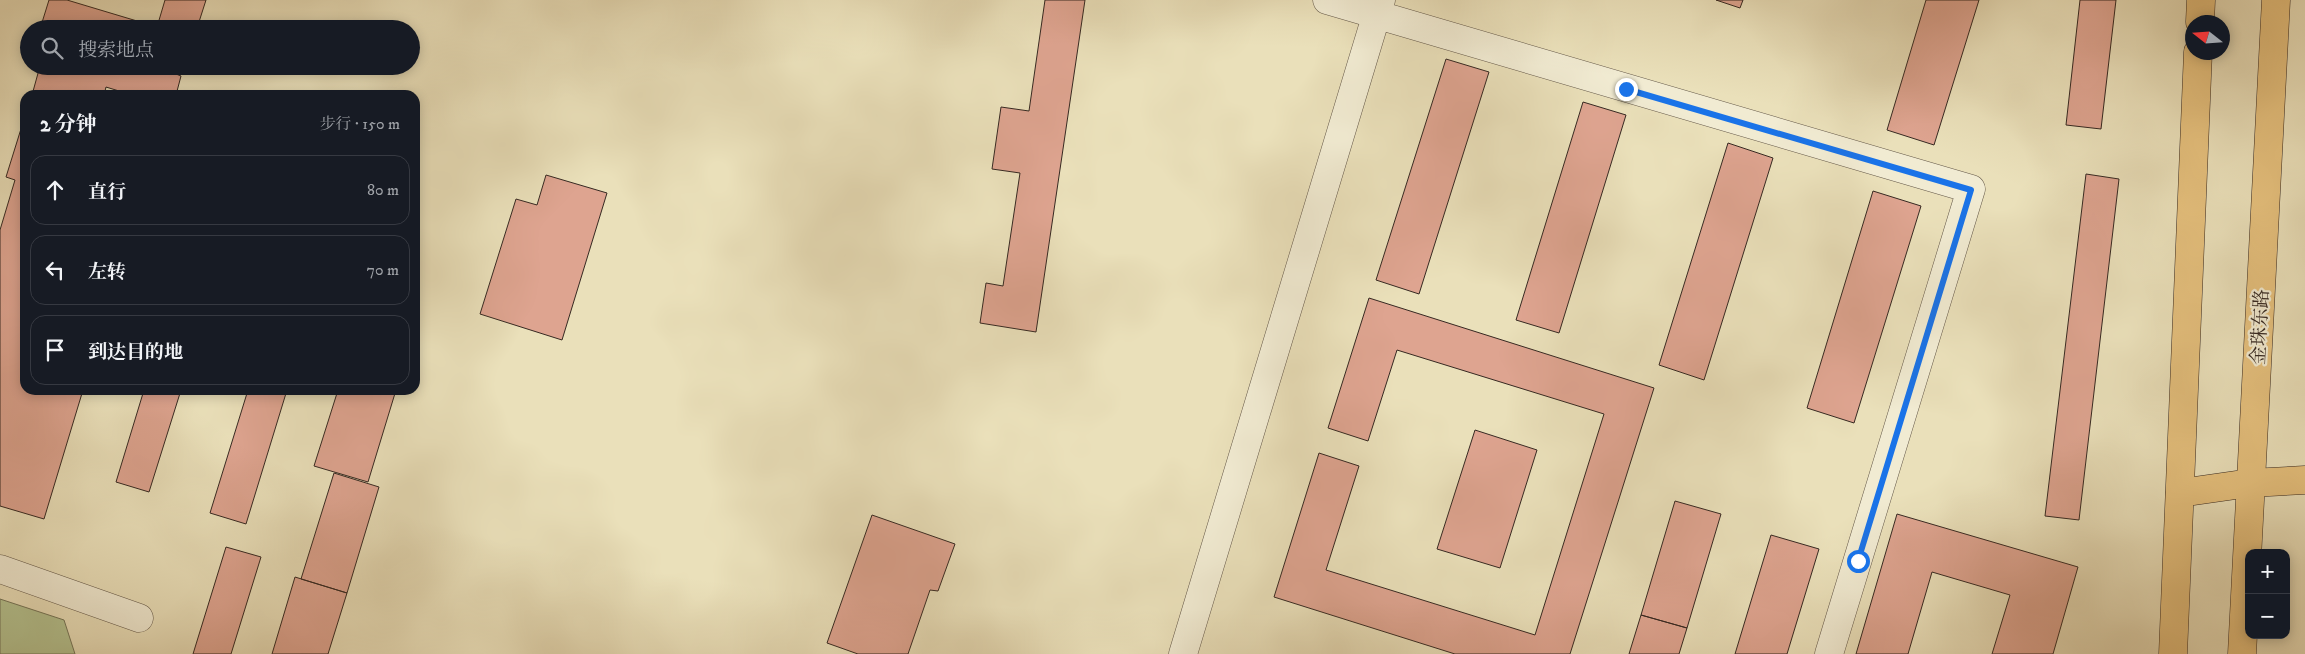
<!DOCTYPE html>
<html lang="zh">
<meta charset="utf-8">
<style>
:root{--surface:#171b24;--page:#20242c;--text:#f1f3f6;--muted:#9ea1a6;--line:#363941}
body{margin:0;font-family:"IM FELL DW Pica","Noto Serif SC",serif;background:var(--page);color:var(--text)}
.controls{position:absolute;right:15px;bottom:15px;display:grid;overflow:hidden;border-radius:10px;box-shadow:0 2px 12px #0003}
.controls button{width:45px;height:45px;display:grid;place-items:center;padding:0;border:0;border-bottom:1px solid var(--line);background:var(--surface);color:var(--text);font:25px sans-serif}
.compass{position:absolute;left:2185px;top:15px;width:45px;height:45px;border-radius:50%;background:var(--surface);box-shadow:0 2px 12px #0003;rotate:287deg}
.stop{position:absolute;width:15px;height:15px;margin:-11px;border:4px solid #1a73e8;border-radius:50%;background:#fff}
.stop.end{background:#1a73e8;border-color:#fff;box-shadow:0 1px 5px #0008}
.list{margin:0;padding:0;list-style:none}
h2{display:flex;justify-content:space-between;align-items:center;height:65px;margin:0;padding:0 20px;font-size:21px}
h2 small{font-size:16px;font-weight:400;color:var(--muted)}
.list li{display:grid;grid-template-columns:32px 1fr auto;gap:15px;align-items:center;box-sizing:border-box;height:70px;margin:0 10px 10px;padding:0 10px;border:1px solid var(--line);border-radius:15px}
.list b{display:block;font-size:19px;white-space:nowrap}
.list em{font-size:16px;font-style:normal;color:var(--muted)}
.icon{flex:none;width:28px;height:28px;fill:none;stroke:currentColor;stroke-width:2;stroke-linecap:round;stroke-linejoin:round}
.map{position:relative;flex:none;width:2305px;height:654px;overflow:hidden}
.search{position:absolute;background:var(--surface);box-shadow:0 2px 12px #0003;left:20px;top:20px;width:400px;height:55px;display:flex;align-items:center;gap:12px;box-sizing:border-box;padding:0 18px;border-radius:28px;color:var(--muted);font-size:19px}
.panel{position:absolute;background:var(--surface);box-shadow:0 2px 12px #0003;left:20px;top:90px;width:400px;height:305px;border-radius:15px}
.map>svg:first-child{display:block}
.green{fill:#b5c391;stroke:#76765a}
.building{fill:#dea490;stroke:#362922}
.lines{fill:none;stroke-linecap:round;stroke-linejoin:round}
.minor-casing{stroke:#635748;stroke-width:29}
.major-casing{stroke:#362922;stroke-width:29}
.highway-casing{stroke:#362922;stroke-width:29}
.minor{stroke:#f1ebd2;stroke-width:28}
.major{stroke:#e5c07d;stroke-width:28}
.highway{stroke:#e5c07d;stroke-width:28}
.route{stroke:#1a73e8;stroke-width:6}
.labels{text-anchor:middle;stroke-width:4.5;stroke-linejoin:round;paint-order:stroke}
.street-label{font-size:19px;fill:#362922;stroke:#f1ebd2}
</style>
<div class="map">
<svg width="2305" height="654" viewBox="0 0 2305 654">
<rect width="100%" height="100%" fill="#eae0ba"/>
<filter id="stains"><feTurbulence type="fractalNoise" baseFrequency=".004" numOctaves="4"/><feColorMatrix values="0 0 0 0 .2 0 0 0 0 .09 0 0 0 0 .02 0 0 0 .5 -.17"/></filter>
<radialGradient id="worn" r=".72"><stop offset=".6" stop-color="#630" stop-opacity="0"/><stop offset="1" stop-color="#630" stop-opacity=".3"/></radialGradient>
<path class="green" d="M0,599L64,620L75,654H0Z"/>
<path class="building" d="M49,0H67L157,27L165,0H206L198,25L192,23L190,29H40Z
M1045,0H1085L1036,332L980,323L986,283L1003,286L1020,173L992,169L1001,107L1029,111Z
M1716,0H1743L1740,8Z
M1926,0H1979L1934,145L1887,130Z
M2080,0H2116L2101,129L2066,125Z
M1446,59L1489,72L1419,294L1376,280Z
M40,66H179L176,74L181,76L176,95H132L106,87L104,95H32Z
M1583,102L1626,115L1559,333L1516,320Z
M25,116V390H83L44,519L0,506V230L15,180L6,177Z
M1728,143L1773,158L1704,380L1659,365Z
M2086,174L2119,179L2079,520L2045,516Z
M546,175L607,193L562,340L480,314L516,199L537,205Z
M1873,191L1921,206L1854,423L1807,408Z
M1369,298L1654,388L1570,654H1455L1274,597L1319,453L1359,466L1326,570L1535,635L1604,414L1397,350L1368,441L1328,428Z
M144,390H181L149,492L116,482Z
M248,390H287L246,524L210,513Z
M338,390H396L368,482L314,466Z
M1475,430L1537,450L1500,568L1437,549Z
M334,473L379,487L347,593L301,579Z
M1675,501L1721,514L1687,628L1641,615Z
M1897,514L2078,567L2053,654H1992L2010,595L1932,572L1908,654H1856Z
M872,515L955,544L938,591L930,590L908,654H858L827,643Z
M1771,535L1819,549L1787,654H1735Z
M226,547L261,557L231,654H193Z
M295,577L347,593L328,654H272Z
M1641,615L1687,628L1679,654H1629Z"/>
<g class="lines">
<defs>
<path id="minor" d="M1327,0L1971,189L1829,654
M0,569L139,618
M1183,654L1381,0"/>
<path id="major" d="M2180,493L2250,483L2305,480"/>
<path id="highway" d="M2200,22L2201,0
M2173,654L2198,52
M2242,654L2276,0"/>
</defs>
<use href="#minor" class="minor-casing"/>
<use href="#major" class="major-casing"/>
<use href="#highway" class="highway-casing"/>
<use href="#minor" class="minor"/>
<use href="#major" class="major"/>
<use href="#highway" class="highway"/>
</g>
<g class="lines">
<path class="route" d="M1626,89L1971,190L1858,561"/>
</g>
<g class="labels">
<g class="street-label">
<text transform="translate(2259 327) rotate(-87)" y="7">金珠东路</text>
</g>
</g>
<rect width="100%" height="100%" filter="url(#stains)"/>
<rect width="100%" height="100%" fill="url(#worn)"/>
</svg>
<div class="controls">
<button>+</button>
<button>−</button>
</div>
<svg class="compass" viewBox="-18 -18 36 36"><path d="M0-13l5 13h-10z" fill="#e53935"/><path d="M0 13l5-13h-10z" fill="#9ea1a6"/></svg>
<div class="stop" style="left:1858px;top:561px"></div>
<div class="stop end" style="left:1626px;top:89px"></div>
<div class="search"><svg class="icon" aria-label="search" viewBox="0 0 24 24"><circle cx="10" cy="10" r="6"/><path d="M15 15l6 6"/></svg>搜索地点</div>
<section class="panel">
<h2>2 分钟<small>步行 · 150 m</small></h2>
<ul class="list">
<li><svg class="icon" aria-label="ahead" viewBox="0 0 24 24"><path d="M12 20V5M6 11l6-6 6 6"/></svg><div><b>直行</b></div><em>80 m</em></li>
<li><svg class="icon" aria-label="left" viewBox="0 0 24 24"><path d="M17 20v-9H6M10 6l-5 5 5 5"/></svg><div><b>左转</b></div><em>70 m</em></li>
<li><svg class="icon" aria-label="arrive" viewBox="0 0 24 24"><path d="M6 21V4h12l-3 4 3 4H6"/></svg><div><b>到达目的地</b></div></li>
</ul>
</section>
</div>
